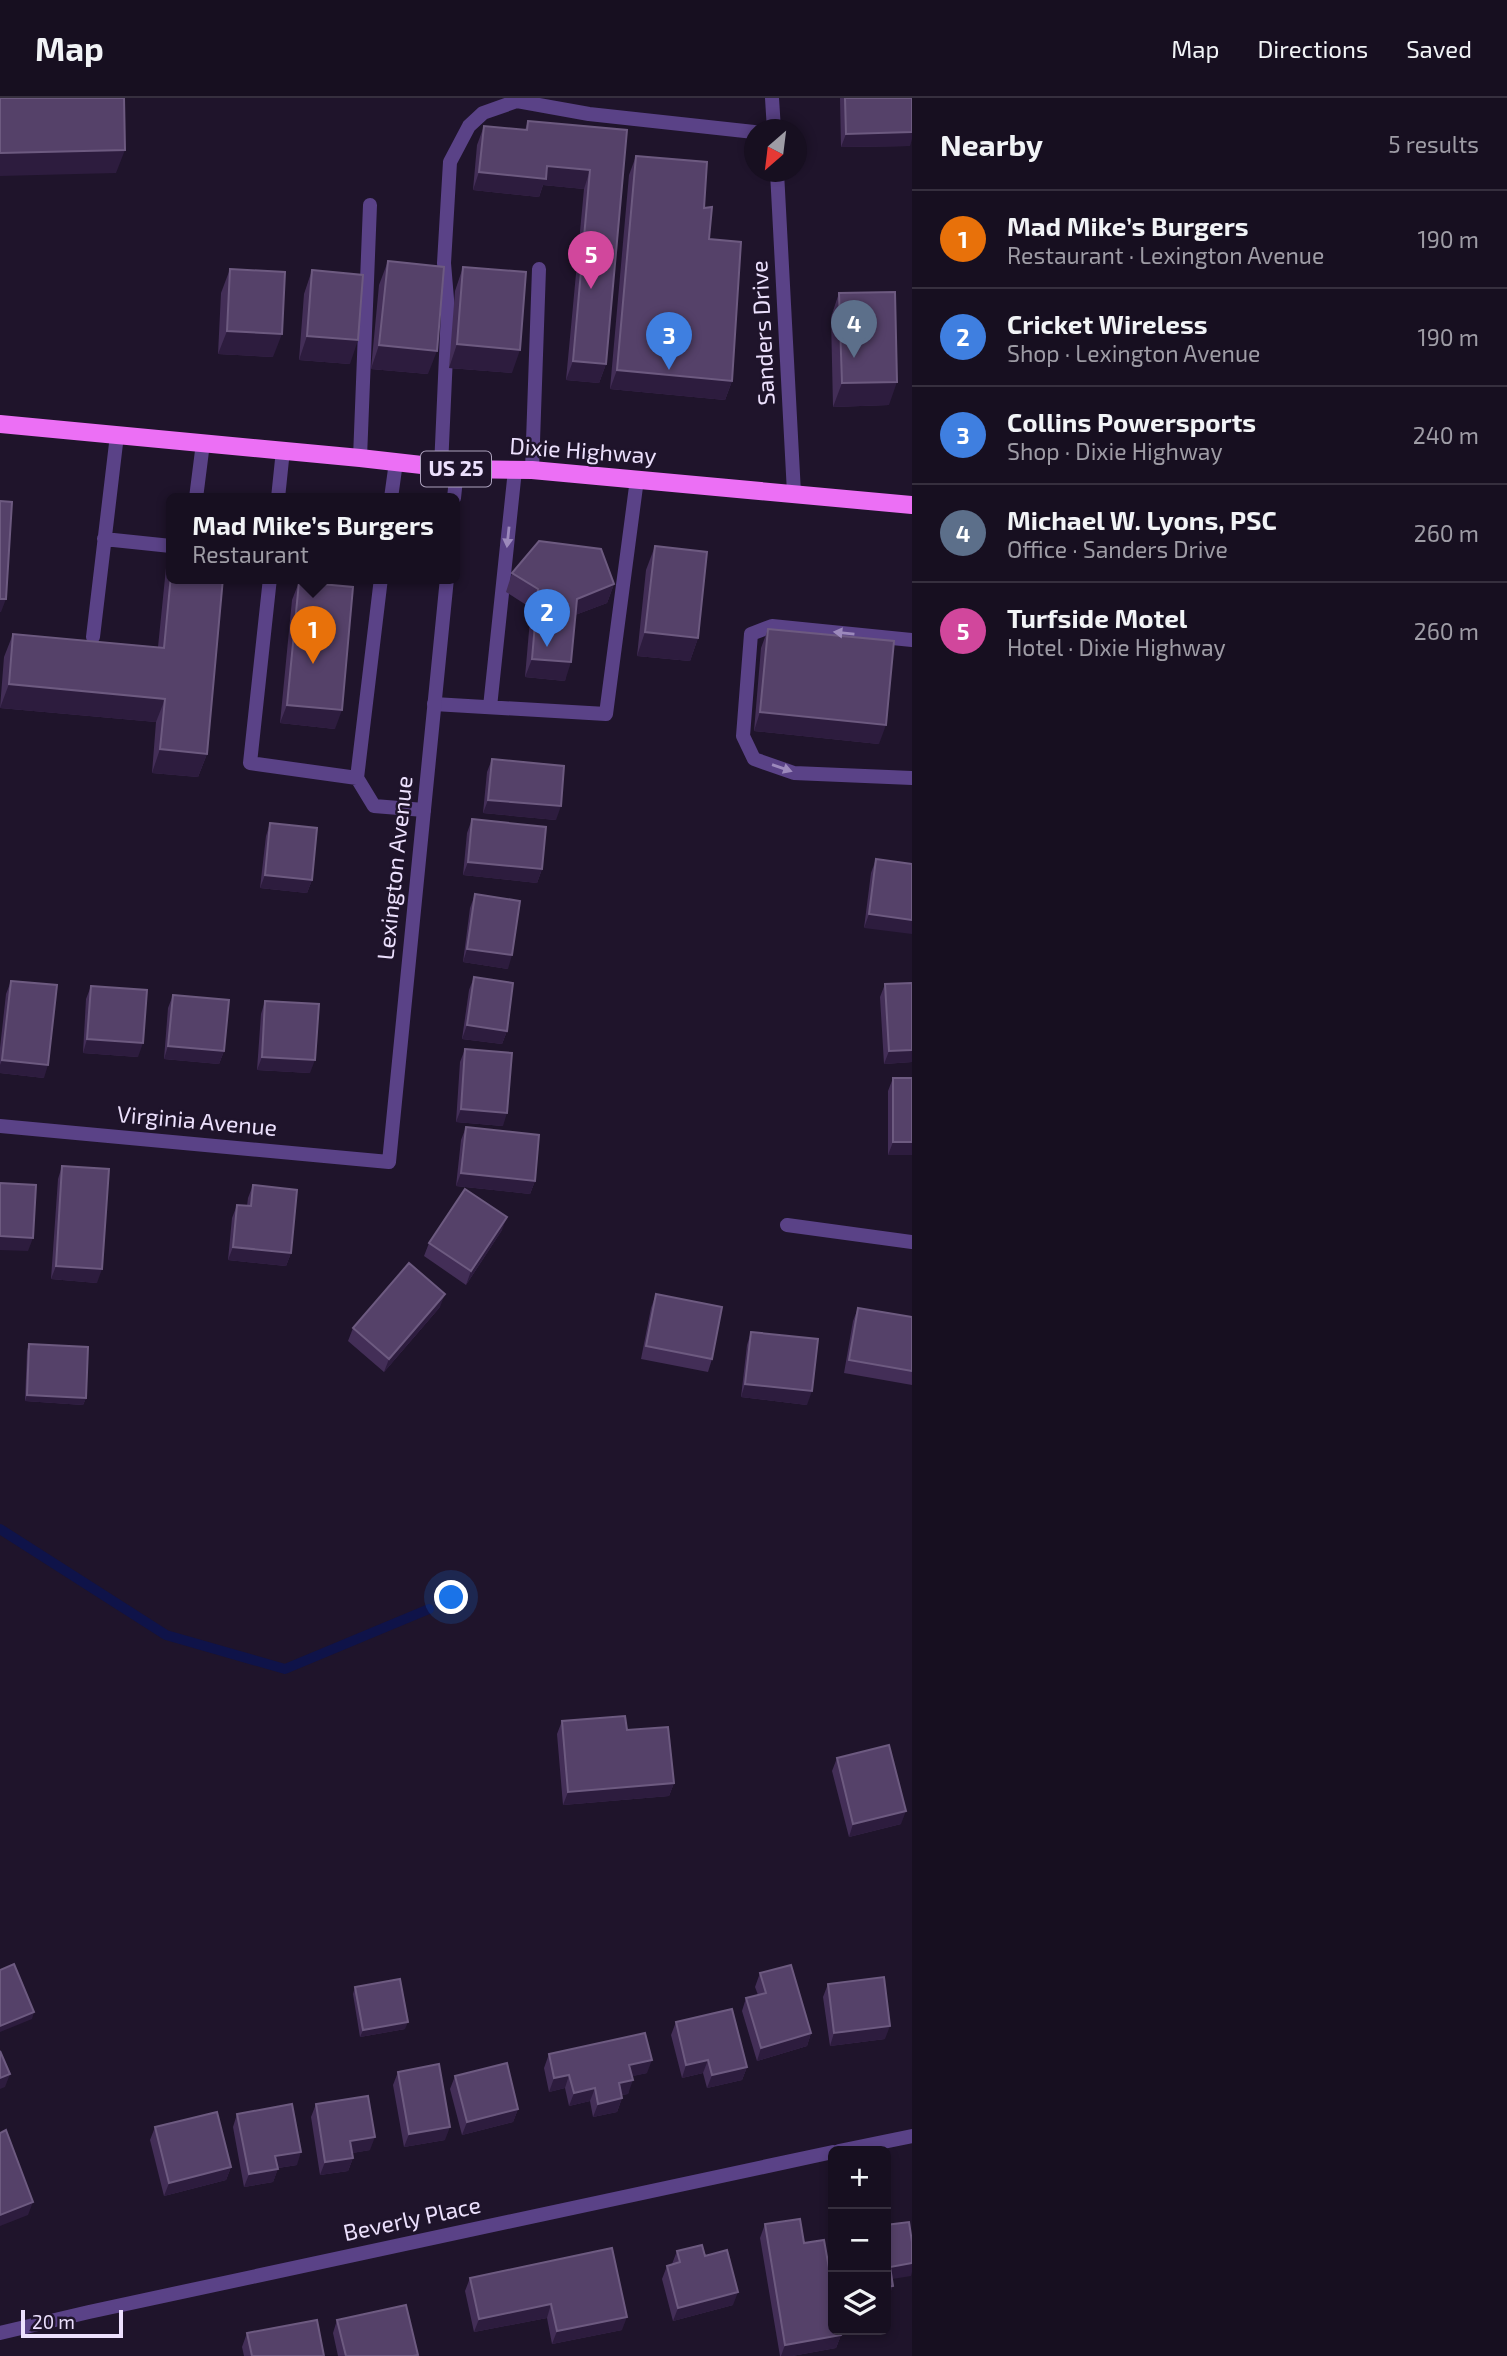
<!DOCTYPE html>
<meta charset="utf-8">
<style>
:root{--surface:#170f20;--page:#241d2d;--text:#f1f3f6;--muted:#9e9ca5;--line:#362f3e;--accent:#ea580c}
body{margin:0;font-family:"Exo 2",sans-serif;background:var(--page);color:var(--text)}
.controls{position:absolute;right:21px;bottom:21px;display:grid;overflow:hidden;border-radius:10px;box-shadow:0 4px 10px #0003}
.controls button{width:63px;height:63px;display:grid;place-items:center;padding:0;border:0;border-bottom:2px solid var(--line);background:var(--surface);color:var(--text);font:35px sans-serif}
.compass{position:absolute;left:744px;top:21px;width:63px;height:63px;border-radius:50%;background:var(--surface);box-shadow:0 4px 10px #0003;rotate:208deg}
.scale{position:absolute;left:21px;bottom:18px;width:102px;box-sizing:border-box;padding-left:7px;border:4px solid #ece0fd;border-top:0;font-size:19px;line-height:24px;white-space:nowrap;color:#ece0fd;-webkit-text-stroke:5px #1f142b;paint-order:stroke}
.you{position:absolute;left:452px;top:1500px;width:24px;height:24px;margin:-18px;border:5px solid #fff;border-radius:50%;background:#1a73e8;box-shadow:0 0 0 10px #1a73e833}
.badge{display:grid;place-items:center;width:46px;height:46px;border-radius:50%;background:var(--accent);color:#fff;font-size:23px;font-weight:700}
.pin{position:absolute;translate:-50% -58px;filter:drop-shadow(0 2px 4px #0008)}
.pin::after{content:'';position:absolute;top:37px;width:24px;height:21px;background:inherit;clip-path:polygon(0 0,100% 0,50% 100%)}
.popup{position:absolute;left:166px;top:395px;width:294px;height:91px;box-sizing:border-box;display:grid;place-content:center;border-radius:10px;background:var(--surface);filter:drop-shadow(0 2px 5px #0005);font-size:23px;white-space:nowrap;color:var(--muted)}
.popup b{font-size:26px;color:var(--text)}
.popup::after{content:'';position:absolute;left:50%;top:100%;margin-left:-14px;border:14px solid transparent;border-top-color:var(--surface)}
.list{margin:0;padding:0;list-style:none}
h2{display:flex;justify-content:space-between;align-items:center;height:91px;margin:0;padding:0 28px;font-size:30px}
h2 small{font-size:23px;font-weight:400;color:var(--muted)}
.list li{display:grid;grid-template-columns:46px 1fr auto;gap:21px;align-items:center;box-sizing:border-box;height:98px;padding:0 28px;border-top:2px solid var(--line)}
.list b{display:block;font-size:26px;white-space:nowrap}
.list p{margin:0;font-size:23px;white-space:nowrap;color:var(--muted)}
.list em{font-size:23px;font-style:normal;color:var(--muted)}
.icon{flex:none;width:38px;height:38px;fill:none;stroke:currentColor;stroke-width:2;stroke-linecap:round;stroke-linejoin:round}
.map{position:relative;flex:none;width:912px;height:2258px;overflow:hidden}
header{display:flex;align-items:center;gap:42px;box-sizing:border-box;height:98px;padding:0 35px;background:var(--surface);border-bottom:2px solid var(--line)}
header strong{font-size:33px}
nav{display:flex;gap:38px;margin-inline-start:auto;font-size:24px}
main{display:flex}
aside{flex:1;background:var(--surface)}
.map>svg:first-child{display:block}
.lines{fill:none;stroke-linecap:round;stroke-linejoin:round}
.stream{stroke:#0f1349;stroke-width:10}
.service{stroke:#5a4287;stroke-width:14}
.minor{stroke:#5a4287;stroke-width:14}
.primary{stroke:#ec6ff5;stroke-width:18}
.wall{fill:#432e57}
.shaded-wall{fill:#2d1c3e}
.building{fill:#554169;stroke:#6d5a80;stroke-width:2}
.oneway{fill:#9c89bc}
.labels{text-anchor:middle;stroke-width:5;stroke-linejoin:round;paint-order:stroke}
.shield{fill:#1f142b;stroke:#aea3be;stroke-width:2}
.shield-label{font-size:21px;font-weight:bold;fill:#ece0fd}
.street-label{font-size:23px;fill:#ece0fd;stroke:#1f142b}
</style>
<header>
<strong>Map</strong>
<nav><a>Map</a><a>Directions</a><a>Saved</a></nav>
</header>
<main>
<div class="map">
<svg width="912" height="2258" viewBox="0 0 912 2258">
<rect width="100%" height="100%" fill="#1f142b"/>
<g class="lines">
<path class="stream" d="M0,1431L166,1537L285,1571L429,1511"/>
<path class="service" d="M360,360L370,107
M441,369L448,213L444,165L450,64L469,28L483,15L517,3L589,16L754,34
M532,372L539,171
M196,400L203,345
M278,400L283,352
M391,400L396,364
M104,441L171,448
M270,480L250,665L357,680L381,480
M93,539L117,337
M912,542L772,528L751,536L743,638L754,661L794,675L912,680
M434,606L606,616L637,381
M490,609L515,372
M357,680L374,708L424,712"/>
<path class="minor" d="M772,0L774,32
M777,74L794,395
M454,400L457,371
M0,1028L389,1064L447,480
M787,1127L912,1144
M839,2053L912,2038
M0,2235L89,2214L833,2054"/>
<path class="primary" d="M0,326L360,360L457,371L532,372L912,407"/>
</g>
<path class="wall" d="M840,0H912L910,48L841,49Z
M528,23L627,32L606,266L599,285L566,282L584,91L543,87L539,99L473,92L477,47L484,28L525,32Z
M636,58L704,110L732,283L725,302L610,291L629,77Z
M388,163L428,276L371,271L379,187Z
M463,169L512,275L449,270L455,193Z
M230,171L273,259L218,256L221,195Z
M312,172L350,266L299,262L304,196Z
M839,195L889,307L833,309L831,219Z
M655,448L698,540L690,563L637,558L646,472Z
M171,454V480L207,656L198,679L152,675L156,624L0,610L4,559L13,536L158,549L166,470Z
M512,475L614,486L607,505L575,517L565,583L525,579L531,510L506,494Z
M299,484L335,631L280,625L292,502Z
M768,531L879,646L754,633L761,550Z
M492,661L556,722L483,715L487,674Z
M472,721L542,771L537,785L463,777L467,735Z
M270,725L312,782L307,795L260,790L266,738Z
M876,761L912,766L864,830L871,775Z
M475,796L508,871L463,864L470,810Z
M474,879L507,933L502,946L462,941L469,892Z
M11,883L44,980L0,975V950L6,896Z
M885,886L912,964L884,966L880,899Z
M91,888L138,959L83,955L86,901Z
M173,897L224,953L219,966L164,961L168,910Z
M265,903L310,975L257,972L261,916Z
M465,951L503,1028L456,1024L460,964Z
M893,980H912V1057H888V993Z
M466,1029L535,1083L530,1096L456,1088L461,1042Z
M62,1068L97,1185L51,1181L58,1081Z
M253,1087L291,1155L286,1168L228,1162L232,1120L237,1107L247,1108L248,1100Z
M502,1132L466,1187L424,1158L429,1145Z
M656,1196L712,1261L708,1274L641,1261L651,1210Z
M440,1209L384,1274L348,1243L353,1230Z
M858,1210L912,1219V1287L844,1275L853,1223Z
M751,1234L807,1307L741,1299L747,1247Z
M29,1246L86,1300L83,1307L25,1303L27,1253Z
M562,1623L627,1632L674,1685L669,1698L563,1707L557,1636Z
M837,1660L901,1726L849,1739L832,1673Z
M760,1875L811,1935L807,1948L757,1963L742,1913L746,1900L758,1897L755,1889Z
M828,1886L885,1941L830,1948L823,1899Z
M355,1889L405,1931L360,1939L353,1896Z
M676,1924L747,1969L742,1982L707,1990L703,1975L682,1980L671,1937Z
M549,1956L647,1975L632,1978L628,1996L621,1997L622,2000L617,2014L593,2019L590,2003L569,2008L565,1990L549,1994L544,1970Z
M398,1974L445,2042L404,2049L393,1987Z
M455,1978L518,2011L513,2024L462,2037L450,1991Z
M316,2006L370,2052L352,2055L353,2060L348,2073L320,2077L311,2019Z
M237,2016L297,2067L278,2070L273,2084L244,2089L233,2029Z
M155,2029L231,2069L226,2082L164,2098L150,2042Z
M765,2126L804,2145L841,2237L836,2250L792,2258H780L760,2140Z
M612,2150L622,2232L552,2246L547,2220L474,2234L465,2193L470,2180Z
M677,2153L705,2158L733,2207L673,2223L662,2181L667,2168L672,2166Z
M337,2222L418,2257L417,2258H338L333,2235Z
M247,2235L324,2258H244L242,2249Z"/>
<path class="shaded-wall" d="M912,34V41L910,48L841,49L846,36Z
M125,52L116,75L0,78V55Z
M547,68L590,72L584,91L543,87L539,99L473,92L479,74Z
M227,233L282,236L273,259L218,256Z
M307,238L358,242L350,266L299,262Z
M457,246L520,252L512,275L449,270Z
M379,247L437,253L428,276L371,271Z
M573,263L606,266L599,285L566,282Z
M617,272L732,283L725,302L610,291Z
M897,284L889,307L833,309L842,285Z
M614,486L607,505L570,519L577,501Z
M0,501H6L1,514H0Z
M645,534L698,540L690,563L637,558Z
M532,561L571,564L565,583L525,579Z
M9,586L165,601L156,624L0,610Z
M287,607L342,612L335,631L280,625Z
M760,614L886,627L879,646L754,633Z
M160,651L207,656L198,679L152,675Z
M488,702L561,708L556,722L483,715Z
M468,764L542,771L537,785L463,777Z
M265,777L312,782L307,795L260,790Z
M869,816L912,822V836L864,830Z
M467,851L512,857L508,871L463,864Z
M467,927L507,933L502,946L462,941Z
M87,941L143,945L138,959L83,955Z
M168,948L224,953L219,966L164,961Z
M912,952V964L884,966L889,953Z
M262,959L315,962L310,975L257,972Z
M2,962L48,967L44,980L0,975V967Z
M461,1011L507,1015L503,1028L456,1024Z
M893,1044H912V1057H888Z
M461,1075L535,1083L530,1096L456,1088Z
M507,1119L502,1132L466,1187L471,1173Z
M0,1138L33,1140L28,1153L0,1152Z
M233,1149L291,1155L286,1168L228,1162Z
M56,1168L102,1171L97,1185L51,1181Z
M445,1196L440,1209L384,1274L389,1261Z
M745,1286L812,1293L807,1307L741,1299Z
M27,1297L86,1300L83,1307L25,1303Z
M674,1685L669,1698L563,1707L568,1694Z
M906,1713L901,1726L849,1739L853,1726Z
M34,1914L32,1921L0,1934V1928Z
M408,1924L405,1931L360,1939L363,1932Z
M890,1928L885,1941L830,1948L834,1935Z
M811,1935L807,1948L757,1963L761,1950Z
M652,1962L647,1975L625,1980L629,1967Z
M708,1962L703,1975L682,1980L686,1967Z
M747,1969L742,1982L707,1990L712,1977Z
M10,1976L5,1989L0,1991V1980Z
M569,1977L565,1990L549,1994L554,1980Z
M633,1982L628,1996L614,1998L619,1985Z
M595,1990L590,2003L569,2008L574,1995Z
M622,2000L617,2014L593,2019L598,2006Z
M518,2011L513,2024L462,2037L467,2024Z
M450,2029L445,2042L404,2049L409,2036Z
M375,2039L370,2052L346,2056L350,2043Z
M301,2054L297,2067L271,2071L275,2058Z
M353,2060L348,2073L320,2077L325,2064Z
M231,2069L226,2082L164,2098L169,2085Z
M278,2071L273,2084L244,2089L249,2076Z
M33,2104L28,2117L0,2128V2117Z
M912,2165V2174L911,2178L886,2182L890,2169Z
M893,2188L888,2201H886V2189Z
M738,2194L733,2207L673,2223L678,2210Z
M551,2206L547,2220L474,2234L479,2221Z
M627,2219L622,2232L552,2246L557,2233Z
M841,2237L836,2250L792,2258H781L785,2247Z"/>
<path class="building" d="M0,0H124L125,52L0,55Z
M845,0H912V34L846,36Z
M528,23L627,32L606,266L573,263L590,72L547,68L546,81L479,74L484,28L527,32Z
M636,58L707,64L704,110L712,109L709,141L741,144L732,283L617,272Z
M388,163L444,169L437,253L379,247Z
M463,169L526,174L520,252L457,246Z
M230,171L285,174L282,236L227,233Z
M312,172L363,177L358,242L307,238Z
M895,194L897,284L842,285L839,195Z
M0,403L12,404L6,501H0Z
M539,443L601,451L614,486L577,501L571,564L532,561L538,491L512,475Z
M655,448L707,454L698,540L645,534Z
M171,477V480H223L207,656L160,651L165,601L9,586L13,536L164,550Z
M299,484L353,489L342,612L287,607Z
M768,531L894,543L886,627L760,614Z
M492,661L564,668L561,708L488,702Z
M472,721L546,729L542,771L468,764Z
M270,725L317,730L312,782L265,777Z
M876,761L912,766V822L869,816Z
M475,796L520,803L512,857L467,851Z
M474,879L513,885L507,933L467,927Z
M11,883L57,887L48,967L2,962Z
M912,885V952L889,953L885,886Z
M91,888L147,892L143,945L87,941Z
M173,897L229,902L224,953L168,948Z
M265,903L319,906L315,962L262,959Z
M465,951L512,955L507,1015L461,1011Z
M893,980H912V1044H893Z
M466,1029L539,1037L535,1083L461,1075Z
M62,1068L109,1071L102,1171L56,1168Z
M0,1085L36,1087L33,1140L0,1138Z
M253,1087L297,1092L291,1155L233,1149L237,1107L251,1108Z
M465,1091L507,1119L471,1173L429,1145Z
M409,1165L445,1196L389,1261L353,1230Z
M656,1196L722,1209L712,1261L646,1248Z
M858,1210L912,1219V1273L849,1262Z
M751,1234L818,1241L812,1293L745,1286Z
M29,1246L88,1249L86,1300L27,1297Z
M625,1618L627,1632L668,1629L674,1685L568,1694L562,1623Z
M889,1647L906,1713L853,1726L837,1660Z
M14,1866L34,1914L0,1928V1872Z
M791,1867L811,1935L761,1950L746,1900L766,1895L760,1875Z
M884,1879L890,1928L834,1935L828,1886Z
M400,1881L408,1924L363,1932L355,1889Z
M732,1911L747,1969L712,1977L708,1962L686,1967L676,1924Z
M645,1935L652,1962L629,1967L633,1982L619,1985L622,2000L598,2006L595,1990L574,1995L569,1977L554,1980L549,1956Z
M0,1953L10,1976L0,1980Z
M507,1965L518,2011L467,2024L455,1978Z
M439,1966L450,2029L409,2036L398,1974Z
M368,1998L375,2039L350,2043L353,2060L325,2064L316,2006Z
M292,2006L301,2054L275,2058L278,2071L249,2076L237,2016Z
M217,2014L231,2069L169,2085L155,2029Z
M6,2032L33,2104L0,2117V2035Z
M800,2121L804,2145L824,2142L833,2193V2232H840L841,2237L785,2247L765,2126Z
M909,2124L912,2144V2165L890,2169L893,2188L886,2189V2127Z
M702,2147L705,2158L727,2152L738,2194L678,2210L667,2168L680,2164L677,2153Z
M612,2150L627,2219L557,2233L551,2206L479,2221L470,2180Z
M406,2207L418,2257L413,2258H346L337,2222Z
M317,2222L324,2258H252L247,2235Z"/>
<defs><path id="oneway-solid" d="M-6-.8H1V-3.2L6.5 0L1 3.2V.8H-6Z" transform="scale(1.75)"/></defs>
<g class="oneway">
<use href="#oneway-solid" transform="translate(508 439) rotate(96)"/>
<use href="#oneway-solid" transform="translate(844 535) rotate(-174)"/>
<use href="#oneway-solid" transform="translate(782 670) rotate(19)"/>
</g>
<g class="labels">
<rect class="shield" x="421" y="353.5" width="70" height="35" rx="5"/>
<g class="shield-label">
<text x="456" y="378">US 25</text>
</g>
<g class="street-label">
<text transform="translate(763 235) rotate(-93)" y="8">Sanders Drive</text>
<text transform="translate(583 353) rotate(4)" y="8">Dixie Highway</text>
<text transform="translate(395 770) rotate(-84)" y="8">Lexington Avenue</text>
<text transform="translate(197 1023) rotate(5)" y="8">Virginia Avenue</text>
<text transform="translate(412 2121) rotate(-12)" y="8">Beverly Place</text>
</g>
</g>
</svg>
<div class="controls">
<button>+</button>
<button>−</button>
<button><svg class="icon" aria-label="layers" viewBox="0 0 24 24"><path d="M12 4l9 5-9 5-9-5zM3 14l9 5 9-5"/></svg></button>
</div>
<svg class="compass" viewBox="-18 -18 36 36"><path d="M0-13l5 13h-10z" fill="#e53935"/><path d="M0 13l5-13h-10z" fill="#9e9ca5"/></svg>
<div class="scale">20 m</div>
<div class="you"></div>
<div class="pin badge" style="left:313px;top:566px;background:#e8710a">1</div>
<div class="popup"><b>Mad Mike’s Burgers</b>Restaurant</div>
<div class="pin badge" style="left:547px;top:549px;background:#3f7fe0">2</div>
<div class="pin badge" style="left:669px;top:272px;background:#3f7fe0">3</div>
<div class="pin badge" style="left:854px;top:260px;background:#5c6f8a">4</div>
<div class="pin badge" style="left:591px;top:191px;background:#d1479c">5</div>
</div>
<aside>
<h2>Nearby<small>5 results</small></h2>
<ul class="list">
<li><span class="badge" style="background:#e8710a">1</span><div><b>Mad Mike’s Burgers</b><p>Restaurant · Lexington Avenue</p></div><em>190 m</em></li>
<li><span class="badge" style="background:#3f7fe0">2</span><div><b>Cricket Wireless</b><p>Shop · Lexington Avenue</p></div><em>190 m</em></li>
<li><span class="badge" style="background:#3f7fe0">3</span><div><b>Collins Powersports</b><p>Shop · Dixie Highway</p></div><em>240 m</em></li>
<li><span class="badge" style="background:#5c6f8a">4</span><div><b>Michael W. Lyons, PSC</b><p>Office · Sanders Drive</p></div><em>260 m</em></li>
<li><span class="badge" style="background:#d1479c">5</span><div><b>Turfside Motel</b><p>Hotel · Dixie Highway</p></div><em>260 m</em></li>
</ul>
</aside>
</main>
